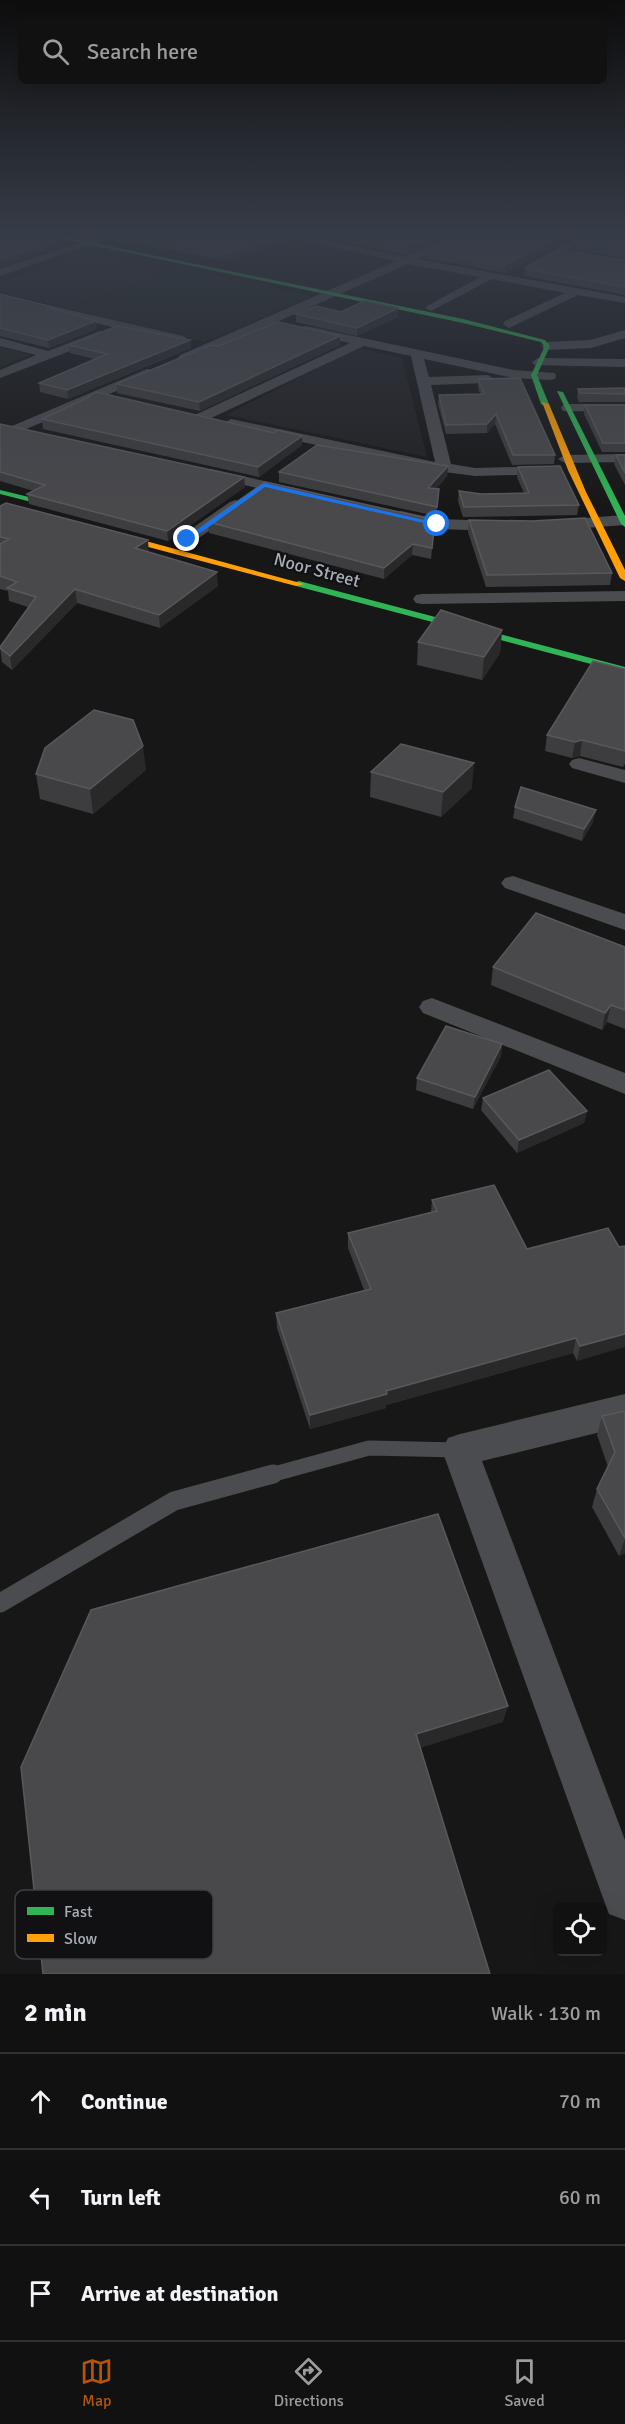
<!DOCTYPE html>
<meta charset="utf-8">
<style>
:root{--surface:#111;--page:#1a1a1a;--text:#f1f3f6;--muted:#9c9d9f;--line:#303131;--accent:#b45309}
body{margin:0;font-family:Signika,sans-serif;background:var(--page);color:var(--text)}
.controls{position:absolute;right:18px;bottom:18px;display:grid;overflow:hidden;border-radius:9px;box-shadow:0 6px 24px #0002}
.controls button{width:54px;height:54px;display:grid;place-items:center;padding:0;border:0;border-bottom:2px solid var(--line);background:var(--surface);color:var(--text);font:30px sans-serif}
.stop{position:absolute;width:18px;height:18px;margin:-14px;border:4px solid #1a73e8;border-radius:50%;background:#fff}
.stop.end{background:#1a73e8;border-color:#fff;box-shadow:0 2px 6px #0008}
.list{margin:0;padding:0;list-style:none}
h2{display:flex;justify-content:space-between;align-items:center;height:78px;margin:0;padding:0 24px;font-size:26px}
h2 small{font-size:20px;font-weight:400;color:var(--muted)}
.list li{display:grid;grid-template-columns:39px 1fr auto;gap:18px;align-items:center;box-sizing:border-box;height:96px;padding:0 24px;border-top:2px solid var(--line)}
.list b{display:block;font-size:22px;white-space:nowrap}
.list em{font-size:20px;font-style:normal;color:var(--muted)}
.icon{flex:none;width:33px;height:33px;fill:none;stroke:currentColor;stroke-width:2;stroke-linecap:round;stroke-linejoin:round}
.map{position:relative;flex:none;width:625px;height:1974px;overflow:hidden}
.search{position:absolute;background:var(--surface);box-shadow:0 6px 24px #0002;left:18px;right:18px;top:18px;height:66px;display:flex;align-items:center;gap:15px;box-sizing:border-box;padding:0 21px;border-radius:9px;color:var(--muted);font-size:22px}
.sheet{height:366px;background:var(--surface)}
nav{display:flex;justify-content:space-around;align-items:center;box-sizing:border-box;height:84px;border-top:2px solid var(--line);background:var(--surface);font-size:16px;color:var(--muted)}
nav a{display:grid;justify-items:center;gap:3px}
nav .on{color:var(--accent)}
.map>svg:first-child{display:block}
.built{fill:#212123}
.green{fill:#1d241e}
.lines{fill:none;stroke-linecap:round;stroke-linejoin:round}
.lane-far1{stroke:#4b4c50;stroke-width:15}
.lane{stroke:#4b4c50;stroke-width:19}
.street{fill:#4b4c50;fill-rule:evenodd}
.fast{fill:#30b455;fill-rule:evenodd}
.slow{fill:#ff9f0a;fill-rule:evenodd}
.wall{fill:#3d3d3f}
.shaded-wall{fill:#29292a}
.building{fill:#49494c;stroke:#58595d;stroke-width:1.5}
.route{fill:#1a73e8}
.labels{text-anchor:middle;stroke-width:4.5;stroke-linejoin:round;paint-order:stroke}
.far-street-label{font-size:18px;fill:#a8adb8;stroke:#111113}
.key{fill:#111113;stroke:#3e4045;stroke-width:1.5}
.key-label{font-size:16px;fill:#a8adb8}
</style>
<div class="map">
<svg width="625" height="1974" viewBox="0 0 625 1974">
<rect width="100%" height="100%" fill="#171717"/>
<path class="built" d="M85,254L167,271L68,309L0,292V283Z
M358,348L402,358L427,457L226,415Z"/>
<path class="green" d="M177,267L312,296L205,342L68,309Z
M0,347L31,355L0,367Z"/>
<g class="lines">
<path class="lane-far1" d="M267,1476L369,1448L459,1450"/>
<path class="lane" d="M0,1603L174,1501L273,1474"/>
<path class="street" d="M109,233H124L0,276V269Z
M273,233H292L405,257L461,233H474L418,259L625,297V303L578,295L509,328L503,324L505,321L565,293L492,279L431,311L425,308L427,306L480,277L408,264L188,361H180L178,358L180,355L396,261Z
M586,233H599L534,268H526L525,266Z
M0,294L183,336L189,340L183,344L0,300Z
M306,326L514,370L555,373L556,376L555,379L550,380L514,378L424,359L429,377L488,375L494,379L488,383L431,385L451,464L475,468L553,466L560,470L553,474L475,476L444,472L231,427L224,423L231,419L435,462L411,356L364,346L207,420H197L195,417L197,414L350,343L302,333V327Z
M625,330V338L591,348L547,350L541,346L547,342L590,340Z
M100,331L106,335L104,338L0,378V370L36,355L0,346V338L48,351Z
M538,358L625,359V367L534,365L532,362Z
M147,369L152,370L153,373L152,376L0,440V431Z
M568,404H625V412L563,411L561,408L563,405Z
M625,454V462L565,463L558,459L565,455Z
M211,469L300,489L303,492L295,497L206,476L204,473L206,470Z
M236,500L244,505L242,508L193,542H181L179,539L181,536L230,502Z
M401,511L437,519L501,521L509,526L501,531L437,529L395,519L393,516L395,513Z
M625,515V525L571,529L563,524L571,519Z
M625,591V601L422,604L416,603L413,599L416,595L422,594Z
M579,758L625,770V783L572,768L569,764L572,760Z
M513,876L625,914V930L505,888L501,883L505,878Z
M432,998L625,1073V1094L423,1013L419,1007L423,1001Z
M625,1394V1426L482,1461L625,1840V1920L609,1914L603,1898L442,1450L448,1438L460,1434Z"/>
<path class="fast" d="M35,233H45L463,319L545,340L550,346L537,375L549,404L545,406L541,404L531,375L543,350L544,346L541,342L463,323Z
M557,391L563,392L625,516V527L621,524Z
M0,490L74,508L75,510L71,512L0,494Z
M299,581L625,667V673L296,586V582Z"/>
<path class="slow" d="M542,402L549,404L586,492L625,570V581L620,578L568,470Z
M103,531H109L304,584L296,586L103,535Z"/>
</g>
<path class="wall" d="M68,233H102L89,237Z
M114,233H292V240L228,261L115,239Z
M303,233H456L406,255Z
M465,233H582L505,273L425,258L426,251Z
M625,233V258L575,250V243Z
M625,260V295L524,276L525,269Z
M0,294L52,309L97,329L49,348L0,336Z
M296,314L398,317L357,336L296,322Z
M340,336V345L200,411L117,393V384L218,346Z
M190,340L191,348L68,399L40,392L39,383L94,359L70,353L69,345Z
M478,379L555,455L554,464L512,465L495,424L487,433L446,434L438,404L439,395L480,394L478,388Z
M625,388V402H579L577,397L578,389Z
M89,396L302,445L259,477L43,429L42,419L89,398Z
M585,405H625V452H602L584,414Z
M0,424L244,477L245,487L168,541L29,504L27,494L34,491L0,481Z
M616,455H625V485L614,464Z
M448,466L447,476L436,489H439L436,516L279,482V472Z
M518,467L579,505L577,515L463,517L458,501L459,491L481,494L524,493L517,477Z
M0,506L149,552L218,586L160,628L77,603L12,670L2,662L0,647L28,607L9,601L8,591L0,589Z
M435,520L431,559L412,555L384,579L209,533L208,522Z
M469,520L532,521L612,573L610,585L486,587L468,532Z
M502,630L500,653L482,680L417,665L418,642Z
M625,669V764L623,767L580,756L572,758L545,751L547,735Z
M146,770L93,814L40,799L36,774Z
M371,772L472,788L441,817L370,797Z
M515,807L593,822L582,841L513,818Z
M625,947V1029L607,1022L602,1030L491,985L493,967Z
M502,1044L501,1056L473,1109L416,1090L417,1078Z
M483,1098L587,1111L584,1123L517,1153L481,1110Z
M432,1200L527,1249L619,1247L577,1361L573,1353L386,1405V1408L310,1429L277,1328L276,1313L364,1290L348,1248V1233L431,1212Z
M625,1411V1553L619,1556L592,1507L597,1489L608,1467L597,1435L602,1416Z"/>
<path class="shaded-wall" d="M88,233H102L89,237Z
M292,233V240L228,261L227,253Z
M440,233H456L406,255V247Z
M569,233H582L505,273V265Z
M64,238L65,245L0,268V260Z
M398,308V317L357,336V328Z
M96,321L97,329L49,348L48,340Z
M340,336V345L200,411L199,402Z
M190,340L191,348L68,399L67,390Z
M496,414L495,424L487,433V424Z
M302,436V445L259,477L258,467Z
M448,466L447,476L428,498V488Z
M244,477L245,487L168,541L167,531Z
M148,540L149,553L135,548Z
M413,544L412,555L384,579V568Z
M217,572L218,586L160,628L159,615Z
M75,589L77,603L12,670L10,656Z
M502,630L500,653L482,680L484,657Z
M582,740L580,756L572,758L575,742Z
M143,746L146,770L93,814L90,789Z
M474,763L472,788L441,817L443,792Z
M596,810L593,822L582,841L584,829Z
M611,1005L607,1022L602,1030L605,1013Z
M502,1044L501,1056L473,1109L475,1097Z
M587,1111L584,1123L517,1153L519,1140Z
M625,1334V1347L577,1361L580,1346Z
M576,1338L573,1353L386,1405V1408L310,1429V1415L386,1391Z
M625,1539V1553L619,1556Z
M508,1706L503,1722L414,1750L416,1734Z"/>
<path class="building" d="M0,233H41L64,238L0,260Z
M121,233H292L227,253Z
M336,233H440L406,247Z
M465,233H569L505,265L426,251Z
M592,233H625V250L575,243Z
M560,250L625,260V287L525,269Z
M0,294L52,307L49,308L96,321L48,340L0,328Z
M364,301L398,308L357,328L296,314L316,306L341,312Z
M278,322L340,336L199,402L117,384L211,345L218,346Z
M117,326L190,340L67,390L39,383L107,354L69,345Z
M520,378L555,455H513L496,414L487,424L446,425L439,395L484,394L478,379Z
M625,388V394L580,393L578,389Z
M96,392L274,433L277,430L302,436L258,467L42,419L91,396H89Z
M585,405H625V443H603Z
M0,424L244,477L167,531L27,494L45,485L0,472Z
M317,445L448,466L428,488L439,489L437,507L279,472Z
M616,455H625V473Z
M560,466L579,505L464,507L459,491L481,494L529,493L518,467Z
M265,482L435,520L432,548L413,544L384,568L208,522Z
M6,503L148,540L135,548L217,572L159,615L75,589L10,656L0,648V647L36,597L7,588L17,582L0,576V544L9,539L0,537V506Z
M585,518L612,573L487,575L469,520L532,521Z
M441,610L502,630L484,657L418,642Z
M593,661L625,669V751L582,740L575,742L547,735Z
M94,710L133,720L143,746L90,789L36,774L45,748Z
M401,744L474,763L443,792L371,772Z
M521,787L596,810L584,829L515,807Z
M536,913L625,947V1010L611,1005L605,1013L493,967Z
M446,1026L502,1044L475,1097L417,1078Z
M549,1070L587,1111L519,1140L483,1098Z
M494,1185L527,1249L608,1228L619,1247L625,1246V1334L580,1346L576,1338L386,1391L387,1394L310,1415L276,1313L371,1289L348,1233L437,1211L432,1200Z
M625,1411V1538L597,1489L615,1452L602,1416Z
M438,1514L508,1706L416,1734L490,1974H43L21,1767L91,1610Z"/>
<linearGradient id="sky" x2="0" y2="1"><stop stop-color="#0d0d0d"/><stop offset="0.46" stop-color="#363c47"/><stop offset="1" stop-color="#363c47" stop-opacity="0"/></linearGradient>
<rect width="625" height="509" fill="url(#sky)"/>
<path class="route" d="M264,483L437,523L440,524L437,526L265,487L189,541H185V538Z"/>
<g class="labels">
<g class="far-street-label">
<text transform="translate(317 570) rotate(15)" y="6">Noor Street</text>
</g>
</g>
<rect x="15" y="1890" width="198" height="69" rx="9" class="key"/>
<rect x="27" y="1907" width="27" height="8" fill="#30b455"/>
<rect x="27" y="1934" width="27" height="8" fill="#ff9f0a"/>
<g class="key-label">
<text x="64" y="1917">Fast</text>
<text x="64" y="1944">Slow</text>
</g>
</svg>
<div class="controls">
<button><svg class="icon" aria-label="locate" viewBox="0 0 24 24"><circle cx="12" cy="12" r="6"/><path d="M12 2v4M12 18v4M2 12h4M18 12h4"/></svg></button>
</div>
<div class="stop" style="left:437px;top:524px"></div>
<div class="stop end" style="left:187px;top:539px"></div>
<div class="search"><svg class="icon" aria-label="search" viewBox="0 0 24 24"><circle cx="10" cy="10" r="6"/><path d="M15 15l6 6"/></svg>Search here</div>
</div>
<section class="sheet">
<h2>2 min<small>Walk · 130 m</small></h2>
<ul class="list">
<li><svg class="icon" aria-label="ahead" viewBox="0 0 24 24"><path d="M12 20V5M6 11l6-6 6 6"/></svg><div><b>Continue</b></div><em>70 m</em></li>
<li><svg class="icon" aria-label="left" viewBox="0 0 24 24"><path d="M17 20v-9H6M10 6l-5 5 5 5"/></svg><div><b>Turn left</b></div><em>60 m</em></li>
<li><svg class="icon" aria-label="arrive" viewBox="0 0 24 24"><path d="M6 21V4h12l-3 4 3 4H6"/></svg><div><b>Arrive at destination</b></div></li>
</ul>
</section>
<nav>
<a class="on"><svg class="icon" aria-label="map" viewBox="0 0 24 24"><path d="M3 6l6-2 6 2 6-2v14l-6 2-6-2-6 2zM9 4v14M15 6v14"/></svg>Map</a>
<a><svg class="icon" aria-label="directions" viewBox="0 0 24 24"><path d="M12 3l9 9-9 9-9-9zM9 14v-3h6M13 9l2 2-2 2"/></svg>Directions</a>
<a><svg class="icon" aria-label="saved" viewBox="0 0 24 24"><path d="M7 4h10v16l-5-4-5 4z"/></svg>Saved</a>
</nav>
